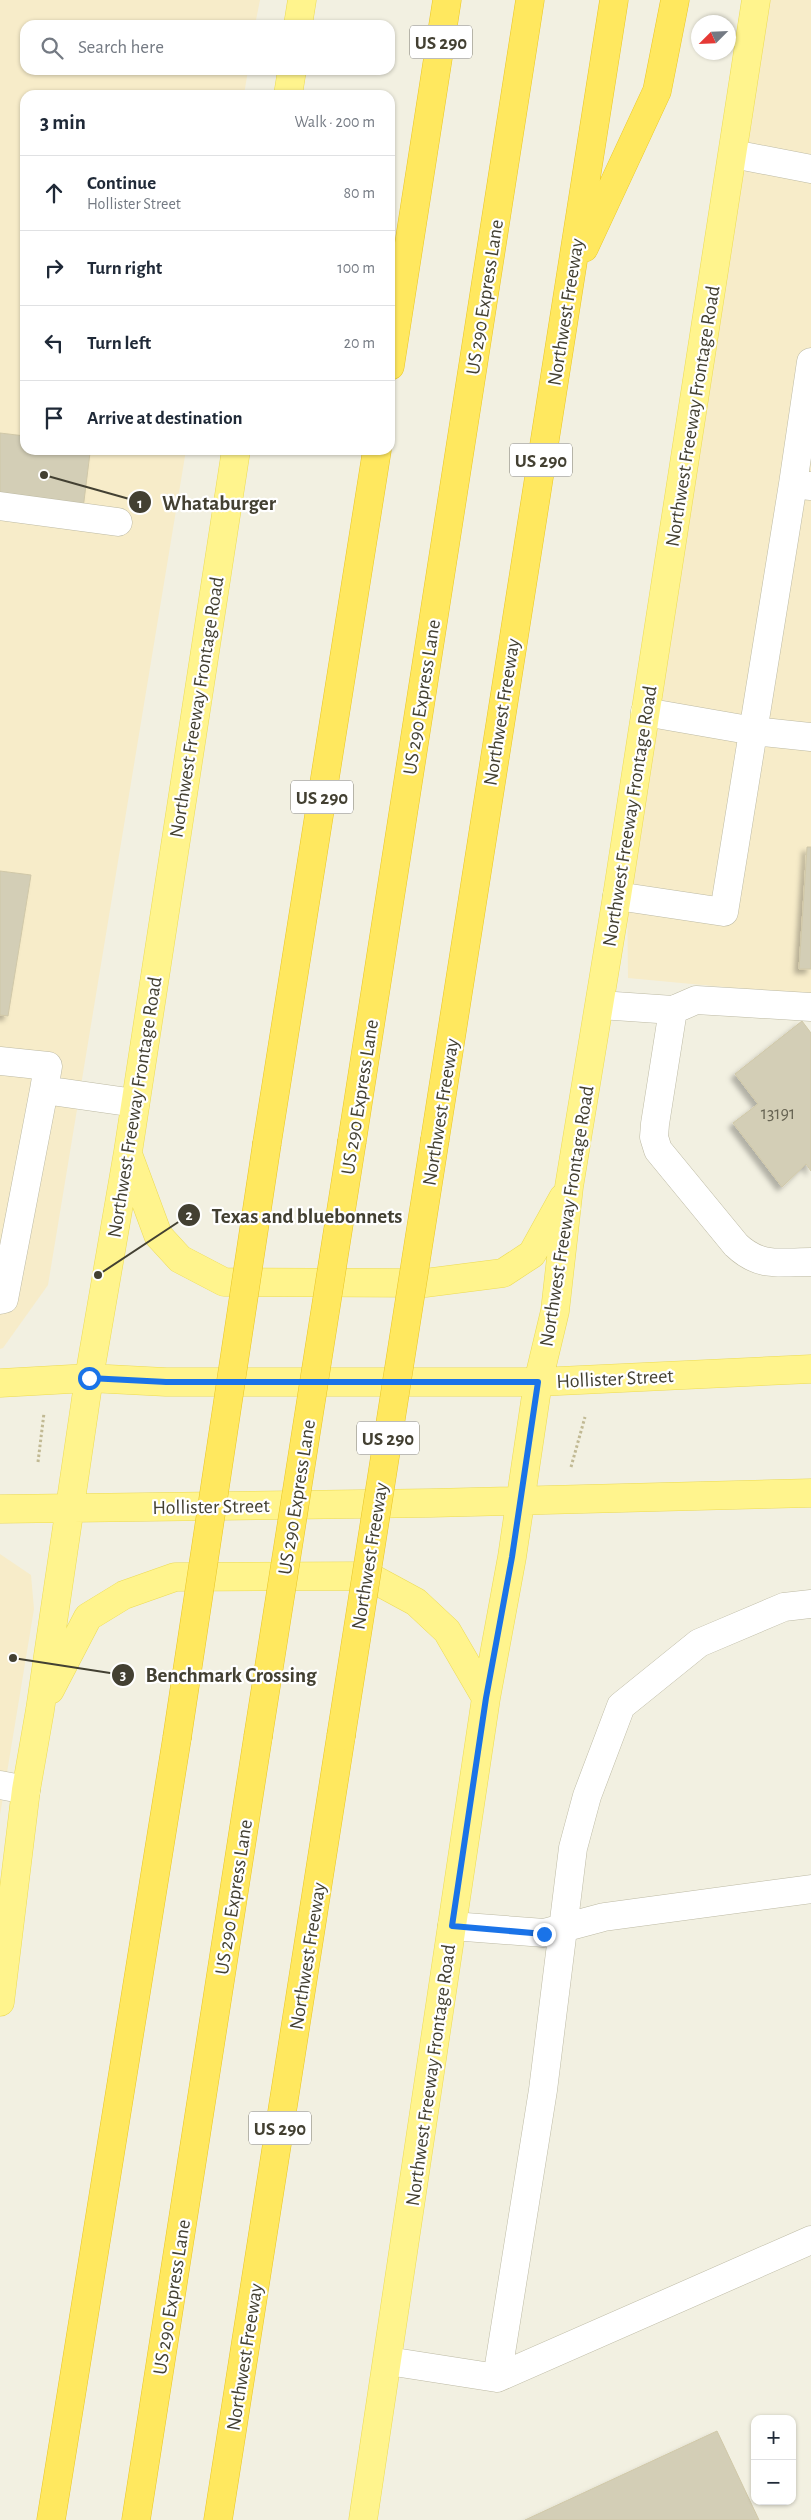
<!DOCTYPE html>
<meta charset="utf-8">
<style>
:root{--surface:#fff;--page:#f2f2f3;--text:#1f2937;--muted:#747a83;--line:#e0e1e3}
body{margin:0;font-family:"Alegreya Sans",sans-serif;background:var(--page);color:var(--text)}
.controls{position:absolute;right:15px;bottom:15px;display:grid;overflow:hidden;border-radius:10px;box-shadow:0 1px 4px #0004}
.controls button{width:45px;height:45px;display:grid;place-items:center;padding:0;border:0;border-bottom:1px solid var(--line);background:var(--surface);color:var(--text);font:25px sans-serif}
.compass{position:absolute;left:691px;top:15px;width:45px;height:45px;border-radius:50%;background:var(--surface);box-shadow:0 1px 4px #0004;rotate:246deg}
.stop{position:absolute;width:15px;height:15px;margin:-11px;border:4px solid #1a73e8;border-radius:50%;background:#fff}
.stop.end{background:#1a73e8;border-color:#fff;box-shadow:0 1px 5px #0008}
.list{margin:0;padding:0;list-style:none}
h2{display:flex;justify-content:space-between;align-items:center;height:65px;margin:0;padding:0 20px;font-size:21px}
h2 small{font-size:16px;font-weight:400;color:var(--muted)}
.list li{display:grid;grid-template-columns:32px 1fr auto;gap:15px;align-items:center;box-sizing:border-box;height:75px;padding:0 20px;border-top:1px solid var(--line)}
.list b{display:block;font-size:19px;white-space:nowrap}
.list p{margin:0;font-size:16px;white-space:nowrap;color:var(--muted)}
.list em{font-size:16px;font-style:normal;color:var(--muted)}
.icon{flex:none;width:28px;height:28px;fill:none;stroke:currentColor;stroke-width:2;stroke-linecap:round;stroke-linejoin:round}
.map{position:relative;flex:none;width:811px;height:2520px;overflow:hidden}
.search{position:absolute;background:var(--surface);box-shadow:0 1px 4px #0004;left:20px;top:20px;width:375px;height:55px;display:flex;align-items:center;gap:12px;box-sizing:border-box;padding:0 18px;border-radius:15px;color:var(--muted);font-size:19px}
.panel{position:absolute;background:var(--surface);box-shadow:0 1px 4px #0004;left:20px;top:90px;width:375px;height:365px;border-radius:15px}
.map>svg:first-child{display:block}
.commercial{fill:#f7ecc9}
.building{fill:#d3ceb6;stroke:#d0c8a8;filter:url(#shadow)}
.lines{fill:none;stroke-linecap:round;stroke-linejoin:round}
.minor-casing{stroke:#bdbaa4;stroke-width:29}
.major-casing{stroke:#ecdb55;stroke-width:29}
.highway-casing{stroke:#e9c524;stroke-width:29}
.path{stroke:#c1b993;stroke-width:3;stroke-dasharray:2.5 2.5;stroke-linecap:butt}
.minor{stroke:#fff;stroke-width:28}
.major{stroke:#fff48d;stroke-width:28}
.highway{stroke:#ffe85f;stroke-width:28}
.highway-bridge-casing{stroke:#e9c524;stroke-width:29;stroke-linecap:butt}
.highway-bridge{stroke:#ffe85f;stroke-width:28}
.route{stroke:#1a73e8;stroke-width:6}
.labels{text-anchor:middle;stroke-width:4.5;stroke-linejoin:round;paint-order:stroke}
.number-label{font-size:18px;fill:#676453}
.shield{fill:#fff;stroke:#7b7970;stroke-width:1}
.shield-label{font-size:19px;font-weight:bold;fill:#434032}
.street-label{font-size:20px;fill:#434032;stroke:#fff}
.leader{fill:none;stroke:#434032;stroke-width:2}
.callout-dot{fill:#434032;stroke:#fff;stroke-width:2}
.mark-label{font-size:15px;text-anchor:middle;font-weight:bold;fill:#fff}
.callout-label{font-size:21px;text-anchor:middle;font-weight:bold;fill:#434032;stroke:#fff;stroke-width:4.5;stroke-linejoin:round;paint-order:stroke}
</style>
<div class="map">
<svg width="811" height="2520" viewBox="0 0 811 2520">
<defs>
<filter id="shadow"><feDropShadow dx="-4.5" dy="4.5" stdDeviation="2.5" flood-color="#0004"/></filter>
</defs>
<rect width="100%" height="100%" fill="#f2f0e1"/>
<path class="commercial" d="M0,0H260L255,25H25V70H248L244,95H25V450H186L48,1285L3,1348L0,1349Z
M768,0H811V995L628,978L627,886Z
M0,1554L31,1575L34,1609L0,1815Z"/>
<path class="building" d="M0,433L25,436V450H70L90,453L83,509L0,497Z
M807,847H811V969H799Z
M0,871L31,875L8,1016L0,1015Z
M802,1021L811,1033V1171L806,1164L782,1187L733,1123L758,1104L735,1074Z
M717,2431L759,2520H525Z"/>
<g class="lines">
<defs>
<path id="minor" d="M733,154L811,169
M793,484L811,362
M0,506L118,522
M645,712L754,731L811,737
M617,896L724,912L793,484L811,486
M600,1005L673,1010L696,1000L811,1007
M673,1010L655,1124L654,1137L658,1150L736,1245C760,1268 780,1262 811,1262
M0,1061L48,1066L44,1090
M0,1300L4,1299L44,1090L135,1103
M0,1785L26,1790
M452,1926L544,1933L604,1917L811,1889
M388,2361L497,2378L811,2240
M497,2378L543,2090L573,1848L587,1796L621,1706L699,1643L784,1607L811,1604"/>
<path id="major" d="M298,25L302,0
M288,95L292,70
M128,1154L158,1235L180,1259L224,1282L425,1283L503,1273L532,1254L563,1198
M0,1383L89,1378L166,1382H538L811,1369
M0,1509L431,1503L811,1493
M50,1690L88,1617L124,1595L175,1577L368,1576L416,1602L447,1631L486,1698
M0,2002L26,1790L40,1710L89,1378L128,1152L236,450
M363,2520L486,1698L512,1557L538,1382L555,1311L569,1187L617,896L756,0"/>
<path id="highway" d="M584,248L657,91L675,0
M390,366L447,0
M435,1139L614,0
M352,1141L530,0
M267,1143L377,450
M51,2520L177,1738
M136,2520L258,1737
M218,2520L341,1736"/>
</defs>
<use href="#minor" class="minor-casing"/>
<use href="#major" class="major-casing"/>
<use href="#highway" class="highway-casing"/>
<path class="path" d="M38,1462L44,1413
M571,1467L585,1417"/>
<use href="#minor" class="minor"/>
<use href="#major" class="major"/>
<use href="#highway" class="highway"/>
<defs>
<path id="highway-bridge" d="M341,1736L435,1139
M258,1737L352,1141
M177,1738L267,1143"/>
</defs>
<use href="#highway-bridge" class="highway-bridge-casing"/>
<use href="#highway-bridge" class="highway-bridge"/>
</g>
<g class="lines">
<path class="route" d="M89,1378L166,1382H538L512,1557L486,1698L452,1926L544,1934"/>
</g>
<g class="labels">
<g class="number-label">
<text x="778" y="1119">13191</text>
</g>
<g class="shield">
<rect x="410" y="25.5" width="62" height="33" rx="4"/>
<rect x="510" y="443.5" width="62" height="33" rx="4"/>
<rect x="291" y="780.5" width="62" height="33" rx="4"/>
<rect x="357" y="1421.5" width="62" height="33" rx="4"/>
<rect x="249" y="2111.5" width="62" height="33" rx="4"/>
</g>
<g class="shield-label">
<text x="441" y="49">US 290</text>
<text x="541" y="467">US 290</text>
<text x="322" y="804">US 290</text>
<text x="388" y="1445">US 290</text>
<text x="280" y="2135">US 290</text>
</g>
<g class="street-label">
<text transform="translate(484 297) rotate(-81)" y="7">US 290 Express Lane</text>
<text transform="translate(565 312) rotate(-81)" y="7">Northwest Freeway</text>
<text transform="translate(692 416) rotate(-81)" y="7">Northwest Freeway Frontage Road</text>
<text transform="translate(421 697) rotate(-81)" y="7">US 290 Express Lane</text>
<text transform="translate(196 707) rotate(-81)" y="7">Northwest Freeway Frontage Road</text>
<text transform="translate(501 712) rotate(-81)" y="7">Northwest Freeway</text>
<text transform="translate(629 816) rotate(-81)" y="7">Northwest Freeway Frontage Road</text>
<text transform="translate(359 1097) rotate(-81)" y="7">US 290 Express Lane</text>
<text transform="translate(134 1107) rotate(-81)" y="7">Northwest Freeway Frontage Road</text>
<text transform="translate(440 1112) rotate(-81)" y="7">Northwest Freeway</text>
<text transform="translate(566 1216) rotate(-81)" y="7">Northwest Freeway Frontage Road</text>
<text transform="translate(615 1378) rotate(-3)" y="7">Hollister Street</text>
<text transform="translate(296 1497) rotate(-81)" y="7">US 290 Express Lane</text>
<text transform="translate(211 1506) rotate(-1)" y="7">Hollister Street</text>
<text transform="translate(369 1556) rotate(-81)" y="7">Northwest Freeway</text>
<text transform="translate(233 1897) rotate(-81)" y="7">US 290 Express Lane</text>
<text transform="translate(307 1956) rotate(-81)" y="7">Northwest Freeway</text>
<text transform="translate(430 2075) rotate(-82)" y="7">Northwest Freeway Frontage Road</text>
<text transform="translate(171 2297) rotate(-81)" y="7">US 290 Express Lane</text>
<text transform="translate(244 2357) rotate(-81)" y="7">Northwest Freeway</text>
</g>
</g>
<path class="leader" d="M44 475L140 502M98 1275L189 1215M13 1658L123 1675"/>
<g class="callout-dot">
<circle cx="44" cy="475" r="5"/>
<circle cx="98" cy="1275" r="5"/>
<circle cx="13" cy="1658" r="5"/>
<circle cx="140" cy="502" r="12"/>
<circle cx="189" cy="1215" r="12"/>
<circle cx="123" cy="1675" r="12"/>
</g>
<g class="mark-label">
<text x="140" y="508">1</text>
<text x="189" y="1220">2</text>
<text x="123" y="1680">3</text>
</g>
<g class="callout-label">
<text x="219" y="510">Whataburger</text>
<text x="307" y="1223">Texas and bluebonnets</text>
<text x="231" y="1682">Benchmark Crossing</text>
</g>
</svg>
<div class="controls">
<button>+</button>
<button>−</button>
</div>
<svg class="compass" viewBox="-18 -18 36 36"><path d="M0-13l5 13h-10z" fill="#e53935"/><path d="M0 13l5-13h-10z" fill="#747a83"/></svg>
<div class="stop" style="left:89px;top:1378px"></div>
<div class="stop end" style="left:544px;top:1934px"></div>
<div class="search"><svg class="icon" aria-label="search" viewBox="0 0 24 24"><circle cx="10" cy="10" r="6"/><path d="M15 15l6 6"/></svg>Search here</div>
<section class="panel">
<h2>3 min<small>Walk · 200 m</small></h2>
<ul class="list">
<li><svg class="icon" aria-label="ahead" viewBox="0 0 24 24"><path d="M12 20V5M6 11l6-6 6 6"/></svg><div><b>Continue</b><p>Hollister Street</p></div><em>80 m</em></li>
<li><svg class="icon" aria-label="right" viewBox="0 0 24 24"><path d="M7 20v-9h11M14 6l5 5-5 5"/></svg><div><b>Turn right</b></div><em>100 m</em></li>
<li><svg class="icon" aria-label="left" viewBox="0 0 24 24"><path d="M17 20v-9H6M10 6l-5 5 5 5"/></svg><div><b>Turn left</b></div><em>20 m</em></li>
<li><svg class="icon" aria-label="arrive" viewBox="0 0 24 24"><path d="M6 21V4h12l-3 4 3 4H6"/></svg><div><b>Arrive at destination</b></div></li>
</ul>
</section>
</div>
